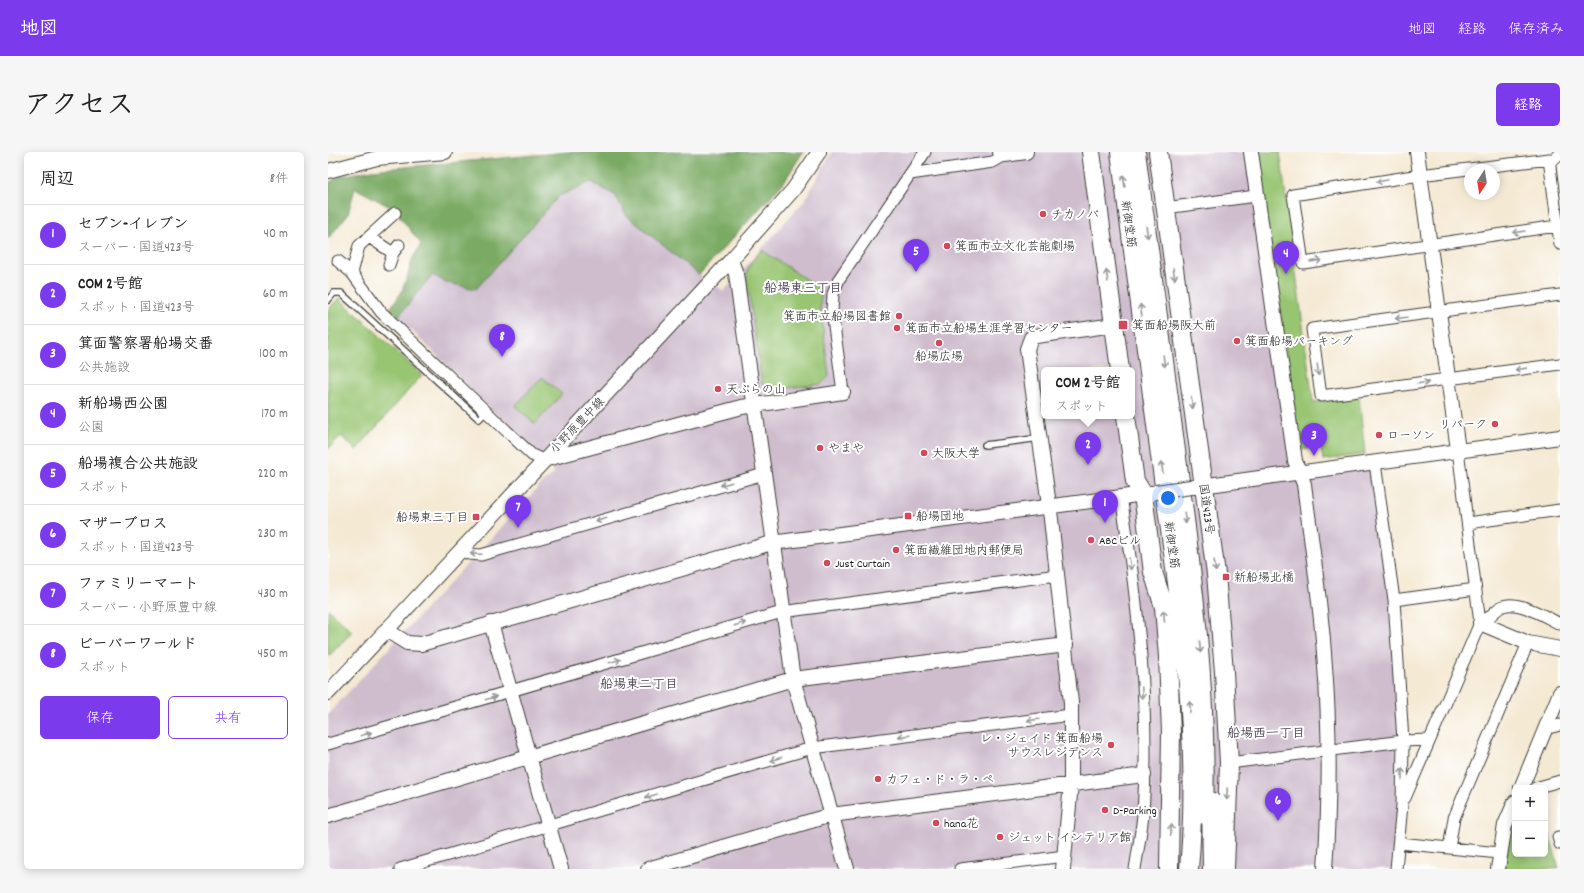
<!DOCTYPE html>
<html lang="ja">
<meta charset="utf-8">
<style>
:root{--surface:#fff;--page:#f6f6f6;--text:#222;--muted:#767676;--line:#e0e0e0;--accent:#7c3aed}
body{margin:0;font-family:Dekko,"Klee One",sans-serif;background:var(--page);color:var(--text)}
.controls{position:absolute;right:12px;bottom:12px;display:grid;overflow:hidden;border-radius:6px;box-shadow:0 2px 10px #0003}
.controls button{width:36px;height:36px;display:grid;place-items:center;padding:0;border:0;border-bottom:1px solid var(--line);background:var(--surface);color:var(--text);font:20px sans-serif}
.compass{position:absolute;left:1136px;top:12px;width:36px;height:36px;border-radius:50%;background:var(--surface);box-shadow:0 2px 10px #0003;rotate:192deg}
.you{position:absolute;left:840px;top:346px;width:14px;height:14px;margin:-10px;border:3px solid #fff;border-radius:50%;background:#1a73e8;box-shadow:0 0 0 6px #1a73e833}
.badge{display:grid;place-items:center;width:26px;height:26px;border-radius:50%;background:var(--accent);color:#fff;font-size:13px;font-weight:700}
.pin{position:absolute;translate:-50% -33px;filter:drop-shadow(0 1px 2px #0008)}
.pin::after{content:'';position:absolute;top:21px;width:14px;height:12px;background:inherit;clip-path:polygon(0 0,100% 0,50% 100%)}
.popup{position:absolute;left:713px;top:215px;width:94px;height:52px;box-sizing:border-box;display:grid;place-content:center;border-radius:6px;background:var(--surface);filter:drop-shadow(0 1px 3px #0005);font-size:13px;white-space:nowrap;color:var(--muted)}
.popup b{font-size:15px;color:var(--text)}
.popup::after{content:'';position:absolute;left:50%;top:100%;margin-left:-8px;border:8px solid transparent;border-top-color:var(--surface)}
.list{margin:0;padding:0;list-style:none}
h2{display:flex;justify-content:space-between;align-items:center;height:52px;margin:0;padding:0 16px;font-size:17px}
h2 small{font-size:13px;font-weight:400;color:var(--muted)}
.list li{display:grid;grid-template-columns:26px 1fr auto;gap:12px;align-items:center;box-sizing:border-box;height:60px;padding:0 16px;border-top:1px solid var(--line)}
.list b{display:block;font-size:15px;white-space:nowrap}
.list p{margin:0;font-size:13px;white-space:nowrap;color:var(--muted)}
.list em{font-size:13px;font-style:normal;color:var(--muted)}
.actions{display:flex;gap:8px;padding:12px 16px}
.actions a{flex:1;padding:9px 0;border:1px solid var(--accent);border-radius:6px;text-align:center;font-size:14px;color:var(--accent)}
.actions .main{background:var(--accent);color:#fff}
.map{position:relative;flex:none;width:1232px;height:717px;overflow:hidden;border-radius:6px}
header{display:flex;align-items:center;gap:24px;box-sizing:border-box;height:56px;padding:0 20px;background:var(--accent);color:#fff}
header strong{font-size:19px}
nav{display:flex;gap:22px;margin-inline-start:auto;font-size:14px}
.intro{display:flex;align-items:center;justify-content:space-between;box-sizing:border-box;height:96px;padding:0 24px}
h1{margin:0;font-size:28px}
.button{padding:10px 18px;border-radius:6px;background:var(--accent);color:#fff;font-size:14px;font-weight:700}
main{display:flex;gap:24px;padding:0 24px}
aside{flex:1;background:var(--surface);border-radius:6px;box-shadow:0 2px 10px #0003}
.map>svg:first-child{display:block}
.industrial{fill:#cfbdce;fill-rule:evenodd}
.green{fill:#98c572;stroke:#5a7047}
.forest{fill:#7aaa64;stroke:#4b6340}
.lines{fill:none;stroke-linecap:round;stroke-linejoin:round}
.service-casing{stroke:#3c3b37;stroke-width:8}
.minor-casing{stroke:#3c3b37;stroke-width:13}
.tertiary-casing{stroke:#3c3b37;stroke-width:16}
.trunk-casing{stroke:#3c3b37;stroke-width:20}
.service{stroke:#fff;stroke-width:5.5}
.minor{stroke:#fff;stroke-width:11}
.tertiary{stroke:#fff;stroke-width:14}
.trunk{stroke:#fff;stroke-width:18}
.tertiary-bridge-casing{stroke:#3c3b37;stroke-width:16;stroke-linecap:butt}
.tertiary-bridge{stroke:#fff;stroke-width:14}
.oneway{stroke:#999}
.poi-dot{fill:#d1495b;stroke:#fff;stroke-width:1.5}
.labels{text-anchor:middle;stroke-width:4;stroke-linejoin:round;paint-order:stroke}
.poi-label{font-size:12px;fill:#1c1c1c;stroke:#fff;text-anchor:start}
.street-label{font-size:12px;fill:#1c1c1c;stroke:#fff}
.neighbourhood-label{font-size:13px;font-weight:bold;fill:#54495a;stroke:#fff}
</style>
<header>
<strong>地図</strong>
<nav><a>地図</a><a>経路</a><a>保存済み</a></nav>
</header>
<div class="intro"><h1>アクセス</h1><a class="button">経路</a></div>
<main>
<aside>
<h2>周辺<small>8件</small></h2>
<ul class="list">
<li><span class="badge">1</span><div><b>セブン-イレブン</b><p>スーパー · 国道423号</p></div><em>40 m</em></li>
<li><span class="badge">2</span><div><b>COM 2号館</b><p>スポット · 国道423号</p></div><em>60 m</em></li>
<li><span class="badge">3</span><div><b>箕面警察署船場交番</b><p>公共施設</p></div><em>100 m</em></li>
<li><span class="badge">4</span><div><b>新船場西公園</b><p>公園</p></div><em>170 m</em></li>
<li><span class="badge">5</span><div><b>船場複合公共施設</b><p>スポット</p></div><em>220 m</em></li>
<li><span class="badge">6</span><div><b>マザーブロス</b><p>スポット · 国道423号</p></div><em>230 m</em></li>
<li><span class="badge">7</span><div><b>ファミリーマート</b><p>スーパー · 小野原豊中線</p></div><em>430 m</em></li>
<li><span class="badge">8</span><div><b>ビーバーワールド</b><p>スポット</p></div><em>450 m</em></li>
</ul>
<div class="actions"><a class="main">保存</a><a>共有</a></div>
</aside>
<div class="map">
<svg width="1232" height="717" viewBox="0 0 1232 717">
<rect width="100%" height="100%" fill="#fff"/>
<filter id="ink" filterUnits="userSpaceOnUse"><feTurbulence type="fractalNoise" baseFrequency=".025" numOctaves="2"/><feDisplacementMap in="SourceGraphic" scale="8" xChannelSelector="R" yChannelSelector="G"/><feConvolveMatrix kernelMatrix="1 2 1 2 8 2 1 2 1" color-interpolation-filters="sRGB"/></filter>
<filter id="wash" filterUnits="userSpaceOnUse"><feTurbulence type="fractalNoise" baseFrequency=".012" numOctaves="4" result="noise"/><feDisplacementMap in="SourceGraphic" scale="16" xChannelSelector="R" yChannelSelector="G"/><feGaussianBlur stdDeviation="0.9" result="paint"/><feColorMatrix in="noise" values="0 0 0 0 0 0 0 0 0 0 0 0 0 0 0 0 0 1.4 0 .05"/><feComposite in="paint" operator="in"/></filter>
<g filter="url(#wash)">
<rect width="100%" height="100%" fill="#f4e9d3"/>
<path class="industrial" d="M504,0H923L972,320L1047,311L1066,448L1075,589L1068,717H0V562L214,331L227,321L70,165L104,123L120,131L148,137L231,44L263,30L287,43L298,63L371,123L396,139L476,49ZM716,218H804V264H716Z"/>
<path class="green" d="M929,0H952L985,250L1031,245L1037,302L995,308L993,295L972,298Z
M434,98L494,138L492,153L501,224L493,232L442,238L434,232L418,122L423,110Z
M11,146L94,223L28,298L13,284L0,297V158Z
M214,225L234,242L207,272L187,254Z
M0,457L24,480L0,505Z
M1187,664V702H1217V667L1231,717H1175L1180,686Z"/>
<path class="forest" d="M240,0H475L456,30L371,123L298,63L287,43L263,30L231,44L148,137L120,131L104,123L70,165L61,158L73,141L79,126L84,108L93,92L66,57L27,36L20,62L0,87V31L13,24L44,18Z"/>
</g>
<g filter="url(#ink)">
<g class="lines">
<defs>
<path id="service" d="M0,148L6,141H13L151,267L158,260
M657,293L712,286"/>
<path id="minor" d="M1232,2L1227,7H1221L1232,92
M1221,7L1092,23L965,43L975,111L1229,74
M582,22L665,10L677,3
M837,56L928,44
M67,61L31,94L24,121L53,160L204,303L215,308
M41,85L65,101
M10,109L24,121
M61,113L65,101L71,93
M1232,143L984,177L993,244L1232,212
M515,240L504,159L505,142L511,127L597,0
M1047,311L1066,448L1075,589L1074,653L1068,717
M793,345C810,449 822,558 815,663C813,681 810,699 807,717
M1140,371L1232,358
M132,398L141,402L153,403L436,322
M1066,448L1148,437
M1152,471C1162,467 1167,457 1175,454C1190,448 1218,465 1232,472
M1217,577L1232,573
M0,592L454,460L729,423
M901,611L1075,589L1101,588
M1207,636L1232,629
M1077,646L1152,471L1130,298
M1232,685H1230L1232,692
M1071,691L1171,701
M1121,696L1126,666L1200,491
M72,717L484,596L743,563
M632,717L737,704"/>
<path id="tertiary" d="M672,0L677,3L698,0
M923,0L967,309L976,332C983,388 992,445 996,501C1002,572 1002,646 997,717
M1089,0L1130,298
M0,19L49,6L117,0
M403,108L408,122L465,527L519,717
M215,308L414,255L515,240
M866,335L1232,285
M163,471L233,717
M1152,471L1200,491L1232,497
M58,478L79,491L93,492L444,391L824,341
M0,541L403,108L465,38L491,0
M1193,636L1232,541
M0,664L465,527L738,493
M320,717L503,663L816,623
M735,717L743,632V551L723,367L699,197L703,186L708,184L786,173
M1170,717L1177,673L1187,650"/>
<path id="trunk" d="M763,0L792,218
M792,0C807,116 823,232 838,349C855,471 872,594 861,717
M808,0C822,102 835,204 849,306C865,425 880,543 876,663
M830,0L888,422L896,520L901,611L897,717
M798,264L807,329L815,342L825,420L836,455L840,505L843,581L841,717
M883,649L884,717"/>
</defs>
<use href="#service" class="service-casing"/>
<use href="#minor" class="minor-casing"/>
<use href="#tertiary" class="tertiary-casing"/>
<use href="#trunk" class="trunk-casing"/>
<use href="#service" class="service"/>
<use href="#minor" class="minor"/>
<use href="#tertiary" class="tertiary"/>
<use href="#trunk" class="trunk"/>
<defs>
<path id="tertiary-bridge" d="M828,340L863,335"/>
</defs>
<use href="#tertiary-bridge" class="tertiary-bridge-casing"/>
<use href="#tertiary-bridge" class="tertiary-bridge"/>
</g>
<defs><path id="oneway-shaft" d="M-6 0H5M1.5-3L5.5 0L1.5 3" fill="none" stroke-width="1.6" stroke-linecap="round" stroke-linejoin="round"/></defs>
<g class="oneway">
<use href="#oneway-shaft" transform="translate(796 29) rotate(-98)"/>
<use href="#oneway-shaft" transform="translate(1054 29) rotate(171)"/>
<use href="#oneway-shaft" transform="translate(819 80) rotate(82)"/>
<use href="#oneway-shaft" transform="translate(1191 80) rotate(171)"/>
<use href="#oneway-shaft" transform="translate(988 109) rotate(-8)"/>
<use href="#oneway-shaft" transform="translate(846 122) rotate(82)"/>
<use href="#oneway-shaft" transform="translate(779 124) rotate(-98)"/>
<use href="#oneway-shaft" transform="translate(813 158) rotate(-98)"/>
<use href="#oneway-shaft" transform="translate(1073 166) rotate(173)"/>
<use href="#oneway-shaft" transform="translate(836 209) rotate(82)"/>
<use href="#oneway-shaft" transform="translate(1193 217) rotate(172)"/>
<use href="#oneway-shaft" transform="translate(990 218) rotate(83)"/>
<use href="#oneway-shaft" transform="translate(1095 231) rotate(-7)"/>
<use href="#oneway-shaft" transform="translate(864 251) rotate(82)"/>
<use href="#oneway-shaft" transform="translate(834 315) rotate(-98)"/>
<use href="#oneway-shaft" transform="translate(398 332) rotate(164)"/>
<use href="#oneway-shaft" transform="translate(857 366) rotate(82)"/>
<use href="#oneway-shaft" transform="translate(273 368) rotate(164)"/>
<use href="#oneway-shaft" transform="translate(148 402) rotate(-178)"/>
<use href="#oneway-shaft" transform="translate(802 412) rotate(82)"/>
<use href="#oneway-shaft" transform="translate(887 414) rotate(82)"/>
<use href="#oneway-shaft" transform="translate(836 464) rotate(-95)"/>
<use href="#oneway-shaft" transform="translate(412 472) rotate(-17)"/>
<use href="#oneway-shaft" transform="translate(872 495) rotate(85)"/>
<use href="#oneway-shaft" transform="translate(287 509) rotate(-17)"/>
<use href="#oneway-shaft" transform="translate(814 541) rotate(88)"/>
<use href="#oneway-shaft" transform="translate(163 546) rotate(-16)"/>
<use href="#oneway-shaft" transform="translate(862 555) rotate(-91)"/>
<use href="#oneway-shaft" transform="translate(705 568) rotate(173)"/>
<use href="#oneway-shaft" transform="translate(38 582) rotate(-16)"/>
<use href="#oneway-shaft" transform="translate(576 584) rotate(173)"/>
<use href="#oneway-shaft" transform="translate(448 607) rotate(163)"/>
<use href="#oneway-shaft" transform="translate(1074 622) rotate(-90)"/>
<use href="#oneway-shaft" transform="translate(899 642) rotate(92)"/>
<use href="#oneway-shaft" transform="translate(323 644) rotate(163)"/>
<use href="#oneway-shaft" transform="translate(843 678) rotate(-87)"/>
</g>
</g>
<g class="poi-dot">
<circle cx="715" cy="62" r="4"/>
<circle cx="619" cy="94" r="4"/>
<circle cx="571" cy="164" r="4"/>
<rect x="790" y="168" width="10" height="10" rx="2"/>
<circle cx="569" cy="176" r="4"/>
<circle cx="909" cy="189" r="4"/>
<circle cx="611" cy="191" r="4"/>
<circle cx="390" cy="237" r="4"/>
<circle cx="1167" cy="272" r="4"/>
<circle cx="1051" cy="283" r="4"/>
<circle cx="492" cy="296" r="4"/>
<circle cx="596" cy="301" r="4"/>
<rect x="576" y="360" width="8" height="8" rx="2"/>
<rect x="144" y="361" width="8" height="8" rx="2"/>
<circle cx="763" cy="388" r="4"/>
<circle cx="568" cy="398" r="4"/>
<circle cx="499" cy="411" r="4"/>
<rect x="894" y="421" width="8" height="8" rx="2"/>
<circle cx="783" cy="593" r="4"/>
<circle cx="550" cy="627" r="4"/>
<circle cx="777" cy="658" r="4"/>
<circle cx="608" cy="671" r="4"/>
<circle cx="672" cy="685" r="4"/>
</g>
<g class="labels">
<g class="poi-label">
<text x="723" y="66">チカノバ</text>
<text x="627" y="98">箕面市立文化芸能劇場</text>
<text x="563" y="168" text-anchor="end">箕面市立船場図書館</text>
<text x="804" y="177">箕面船場阪大前</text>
<text x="577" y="180">箕面市立船場生涯学習センター</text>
<text x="917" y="193">箕面船場パーキング</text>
<text x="611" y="208" text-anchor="middle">船場広場</text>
<text x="398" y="241">天ぷらの山</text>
<text x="1159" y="276" text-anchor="end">リパーク</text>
<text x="1059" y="287">ローソン</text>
<text x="500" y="300">やまや</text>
<text x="604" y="305">大阪大学</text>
<text x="588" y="368">船場団地</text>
<text x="140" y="369" text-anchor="end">船場東三丁目</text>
<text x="771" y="392">ABCビル</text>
<text x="576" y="402">箕面繊維団地内郵便局</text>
<text x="507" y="415">Just Curtain</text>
<text x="906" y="429">新船場北橋</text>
<text x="775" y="590" text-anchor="end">レ・ジェイド 箕面船場<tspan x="775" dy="14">サウスレジデンス</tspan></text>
<text x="558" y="631">カフェ・ド・ラ・ぺ</text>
<text x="785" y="662">D-Parking</text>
<text x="616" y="675">hana花</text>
<text x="680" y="689">ジェット インテリア館</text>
</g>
<g class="street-label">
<text transform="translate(801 72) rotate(82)" y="4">新御堂筋</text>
<text transform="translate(249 273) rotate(-46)" y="4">小野原豊中線</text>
<text transform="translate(879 357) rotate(82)" y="4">国道423号</text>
<text transform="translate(844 393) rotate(82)" y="4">新御堂筋</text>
</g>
<g class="neighbourhood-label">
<text x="475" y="140">船場東三丁目</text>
<text x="311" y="536">船場東二丁目</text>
<text x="938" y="585">船場西一丁目</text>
</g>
</g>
</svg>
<div class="controls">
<button>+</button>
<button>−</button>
</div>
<svg class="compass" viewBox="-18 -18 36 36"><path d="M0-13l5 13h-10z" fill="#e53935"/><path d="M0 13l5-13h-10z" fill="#767676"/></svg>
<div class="you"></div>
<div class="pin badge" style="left:777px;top:371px">1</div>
<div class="pin badge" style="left:760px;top:313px">2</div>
<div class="popup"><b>COM 2号館</b>スポット</div>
<div class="pin badge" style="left:986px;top:304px">3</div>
<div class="pin badge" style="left:958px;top:122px">4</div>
<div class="pin badge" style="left:588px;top:120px">5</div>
<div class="pin badge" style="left:950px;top:669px">6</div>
<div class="pin badge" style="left:190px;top:376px">7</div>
<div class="pin badge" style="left:174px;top:205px">8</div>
</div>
</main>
